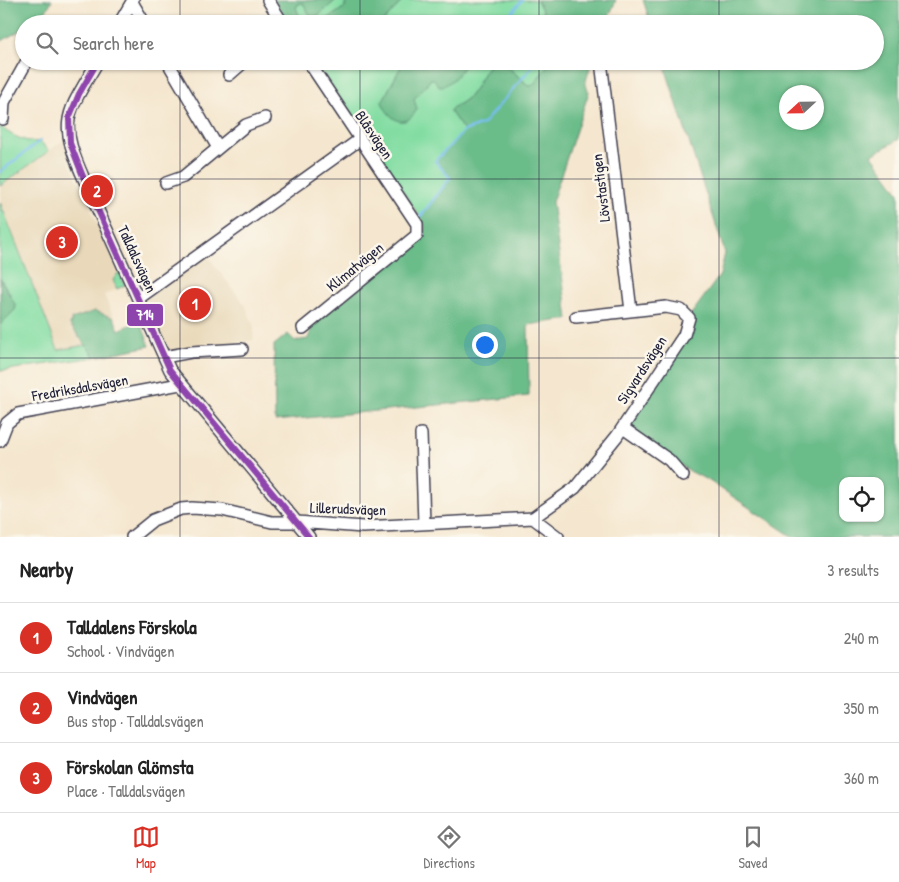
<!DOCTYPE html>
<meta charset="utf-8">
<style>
:root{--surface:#fff;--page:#f2f2f2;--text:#222;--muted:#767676;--line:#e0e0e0;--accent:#d93025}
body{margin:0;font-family:"Patrick Hand",sans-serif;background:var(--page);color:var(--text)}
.controls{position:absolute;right:15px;bottom:15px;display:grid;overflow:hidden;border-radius:10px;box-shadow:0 1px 4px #0004}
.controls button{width:45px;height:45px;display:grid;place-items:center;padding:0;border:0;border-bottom:1px solid var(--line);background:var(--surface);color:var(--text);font:25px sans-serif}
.compass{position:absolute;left:779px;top:85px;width:45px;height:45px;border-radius:50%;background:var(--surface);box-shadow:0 1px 4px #0004;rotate:248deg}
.you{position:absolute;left:484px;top:344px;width:18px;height:18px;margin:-12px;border:4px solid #fff;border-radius:50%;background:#1a73e8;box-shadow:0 0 0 8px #1a73e833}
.badge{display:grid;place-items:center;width:32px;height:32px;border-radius:50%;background:var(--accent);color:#fff;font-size:16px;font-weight:700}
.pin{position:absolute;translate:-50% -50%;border:2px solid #fff;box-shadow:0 1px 5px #0006}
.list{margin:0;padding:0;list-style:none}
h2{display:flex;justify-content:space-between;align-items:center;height:65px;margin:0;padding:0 20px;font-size:21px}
h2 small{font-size:16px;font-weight:400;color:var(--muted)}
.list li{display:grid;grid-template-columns:32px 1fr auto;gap:15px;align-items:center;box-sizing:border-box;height:70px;padding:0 20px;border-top:1px solid var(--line)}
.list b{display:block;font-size:19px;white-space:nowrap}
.list p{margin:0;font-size:16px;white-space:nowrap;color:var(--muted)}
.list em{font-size:16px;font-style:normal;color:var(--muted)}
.icon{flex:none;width:28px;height:28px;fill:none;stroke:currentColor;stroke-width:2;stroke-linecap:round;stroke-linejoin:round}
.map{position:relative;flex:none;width:899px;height:537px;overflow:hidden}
.search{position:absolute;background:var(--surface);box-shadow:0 1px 4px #0004;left:15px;right:15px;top:15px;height:55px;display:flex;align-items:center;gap:12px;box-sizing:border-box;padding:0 18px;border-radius:28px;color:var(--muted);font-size:19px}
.sheet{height:275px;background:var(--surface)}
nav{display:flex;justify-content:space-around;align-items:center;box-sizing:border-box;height:70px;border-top:1px solid var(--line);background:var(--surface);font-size:14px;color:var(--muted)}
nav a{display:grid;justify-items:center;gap:2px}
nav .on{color:var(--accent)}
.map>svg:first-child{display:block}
.built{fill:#e9d9ba}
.green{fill:#83dda3;stroke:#52806f}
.forest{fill:#6abc89;stroke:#466f62;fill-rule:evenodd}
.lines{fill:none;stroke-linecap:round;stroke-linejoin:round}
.stream{stroke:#78bff0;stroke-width:2.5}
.minor-casing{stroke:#424051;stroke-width:14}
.minor{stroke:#fff;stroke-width:11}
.bus-1-casing{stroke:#fbf7ec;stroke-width:10}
.bus-1{stroke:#8e44ad;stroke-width:6}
.grid{fill:none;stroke:#22223b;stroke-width:1;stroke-opacity:0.55}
.labels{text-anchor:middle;stroke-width:5;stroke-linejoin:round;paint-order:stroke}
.street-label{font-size:15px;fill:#22223b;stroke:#fbf7ec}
.line-badge{stroke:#fbf7ec;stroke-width:2}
.badge-label{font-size:14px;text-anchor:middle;font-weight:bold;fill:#fff}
</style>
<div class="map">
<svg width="899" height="537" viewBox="0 0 899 537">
<rect width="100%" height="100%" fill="#fbf7ec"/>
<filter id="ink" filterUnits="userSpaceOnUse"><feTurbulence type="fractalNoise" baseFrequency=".02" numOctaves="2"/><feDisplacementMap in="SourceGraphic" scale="10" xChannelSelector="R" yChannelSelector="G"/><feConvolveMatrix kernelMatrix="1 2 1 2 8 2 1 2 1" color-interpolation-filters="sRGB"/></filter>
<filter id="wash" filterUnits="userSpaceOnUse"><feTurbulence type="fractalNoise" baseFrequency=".0096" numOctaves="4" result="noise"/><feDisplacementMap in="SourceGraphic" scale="20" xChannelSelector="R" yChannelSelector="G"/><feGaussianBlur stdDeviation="1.12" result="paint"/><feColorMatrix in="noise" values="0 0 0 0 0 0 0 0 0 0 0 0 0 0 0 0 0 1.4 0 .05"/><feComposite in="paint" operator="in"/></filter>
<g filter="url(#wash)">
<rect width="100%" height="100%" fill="#f5e7cf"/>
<path class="built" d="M64,140L69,161L125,285L104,295L114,318L95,311L70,325L86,345L58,350L0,202V186Z
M207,255L245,305L254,327L253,340L175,352L168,350L145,302L151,294Z"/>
<path class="green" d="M336,0H346L345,7L320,24H303L296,8L298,4L303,3L309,13L332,4Z
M403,0H537L549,24H381Z
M328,61H404L382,102L413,100L431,79L467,61H493C473,82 481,93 452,108L450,111L464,131L450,178L420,217L319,68Z
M502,61H551L533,85L529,86Z
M0,126C10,135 27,144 40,141L49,151L0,186Z
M0,202L58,350L86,345L95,357L0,371V325L15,310L10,294L0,278Z
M119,272L125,285L117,289L113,280Z"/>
<path class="forest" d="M0,0H52C45,13 40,24 24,24V28L0,42Z
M274,0H336L319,15L311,17L303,3L298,4L296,8L303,24H290Z
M346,0H403L381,24H320L345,7Z
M537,0H616L606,24H549Z
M643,0H899V139L872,155L899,193V537H793L711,482L686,469L625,425L689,317L720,275L725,253L663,61H875V24H651ZM786,92H816V122H786ZM843,481H880V518H843Z
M404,61H467C461,71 451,86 439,87L434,79H431L414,99L417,109C406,131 389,120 382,102Z
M493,61H501L529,86L533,85L551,61H592L585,84L589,92L552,202L568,319L528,325L529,396L275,421L274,345L288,334L295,341L308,339L313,324L422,235L425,227L420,217L450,178L435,161L464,131L450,111L452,108C481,94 473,82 493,61Z
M0,278L16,306L15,310L0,325Z
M95,311L114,318L119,330L140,321L150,346L95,357L70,325L72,319Z"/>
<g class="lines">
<path class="stream" d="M503,24L522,0
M0,172L40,141
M420,217L450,178L435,161L464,131L483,124L537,61"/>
</g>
</g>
<g filter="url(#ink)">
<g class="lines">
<defs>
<path id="minor" d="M268,0L283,24
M132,2L145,24
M119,24L133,0
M98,61C67,115 57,119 84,179L170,370L309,537
M167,61L218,148
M601,61L631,311
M229,75L245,61
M3,119L4,102L27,61
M166,183L183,177L246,125L265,118
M139,298L359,140
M303,328L417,235V224L308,61
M164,357L191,352L242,349
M623,428L669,460L683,476
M421,434L424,523
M0,441L7,423L18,414L180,384
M533,518L575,488L617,436L684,335L689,318L681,310L666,307L576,317
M132,537L153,520L181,509L192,508L222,510L272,522H297L363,527L533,518L558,537"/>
</defs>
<use href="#minor" class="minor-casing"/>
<use href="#minor" class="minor"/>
<defs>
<path id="bus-1" d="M98,61L79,94L69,118L70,143L84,179L170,370L309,537"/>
</defs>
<use href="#bus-1" class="bus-1-casing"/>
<use href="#bus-1" class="bus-1"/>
</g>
</g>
<path class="grid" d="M180,0V24M360,0V24M539,0V24M719,0V24M180,61V537M360,61V537M539,61V537M719,61V537M0,179H899M0,358H899"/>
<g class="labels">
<g class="street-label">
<text transform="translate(374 135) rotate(56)" y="5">Blåsvägen</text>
<text transform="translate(601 188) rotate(-97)" y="5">Lövstastigen</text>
<text transform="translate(137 259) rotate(65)" y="5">Talldalsvägen</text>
<text transform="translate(355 267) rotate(-39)" y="5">Klimatvägen</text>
<text transform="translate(642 370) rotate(-57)" y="5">Sigvardsvägen</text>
<text transform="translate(80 388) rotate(-10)" y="5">Fredriksdalsvägen</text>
<text transform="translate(348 509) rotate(2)" y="5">Lillerudsvägen</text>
</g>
</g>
<rect class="line-badge" x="126" y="303" width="38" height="24" rx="5" fill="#8e44ad"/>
<g class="badge-label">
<text x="145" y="320">714</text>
</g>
</svg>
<div class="controls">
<button><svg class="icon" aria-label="locate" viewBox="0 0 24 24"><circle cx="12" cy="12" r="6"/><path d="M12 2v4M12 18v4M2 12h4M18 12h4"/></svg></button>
</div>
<svg class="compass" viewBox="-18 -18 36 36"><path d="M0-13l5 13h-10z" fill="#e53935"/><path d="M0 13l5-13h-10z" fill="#767676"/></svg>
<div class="you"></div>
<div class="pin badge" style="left:195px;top:304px">1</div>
<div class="pin badge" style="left:97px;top:191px">2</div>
<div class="pin badge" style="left:62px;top:242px">3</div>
<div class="search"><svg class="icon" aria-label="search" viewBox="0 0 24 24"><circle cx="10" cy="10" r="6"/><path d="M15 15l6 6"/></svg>Search here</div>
</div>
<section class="sheet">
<h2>Nearby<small>3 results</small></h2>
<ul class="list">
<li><span class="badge">1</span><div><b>Talldalens Förskola</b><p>School · Vindvägen</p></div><em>240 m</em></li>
<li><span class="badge">2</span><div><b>Vindvägen</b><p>Bus stop · Talldalsvägen</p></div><em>350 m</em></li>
<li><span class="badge">3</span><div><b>Förskolan Glömsta</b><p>Place · Talldalsvägen</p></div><em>360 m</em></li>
</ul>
</section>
<nav>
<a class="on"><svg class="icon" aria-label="map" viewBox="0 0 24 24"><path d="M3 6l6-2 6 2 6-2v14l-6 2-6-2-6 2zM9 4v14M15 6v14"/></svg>Map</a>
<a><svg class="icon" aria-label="directions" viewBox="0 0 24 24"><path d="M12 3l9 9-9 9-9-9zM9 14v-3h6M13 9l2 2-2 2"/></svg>Directions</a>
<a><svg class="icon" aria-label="saved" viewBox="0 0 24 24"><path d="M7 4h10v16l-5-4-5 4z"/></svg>Saved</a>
</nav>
